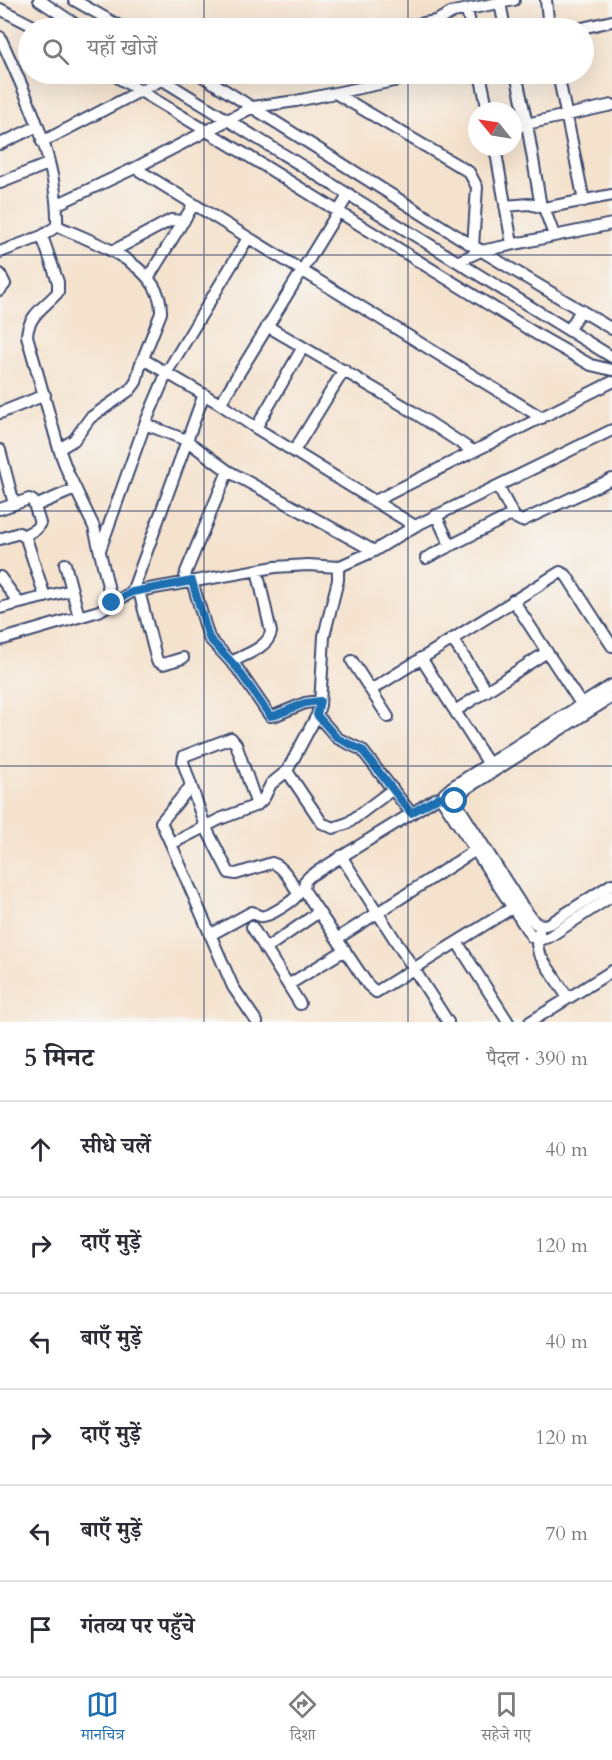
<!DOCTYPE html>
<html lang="hi">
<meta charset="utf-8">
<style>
:root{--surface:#fff;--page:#f2f2f3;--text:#2b2b33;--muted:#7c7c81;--line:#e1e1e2;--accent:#1f6fb2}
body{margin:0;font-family:Cardo,"Noto Serif Devanagari",serif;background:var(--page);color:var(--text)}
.compass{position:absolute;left:468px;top:102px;width:54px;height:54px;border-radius:50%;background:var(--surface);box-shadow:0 6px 24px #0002;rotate:300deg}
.stop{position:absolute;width:18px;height:18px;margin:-14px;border:4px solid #1f6fb2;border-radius:50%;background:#fff}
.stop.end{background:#1f6fb2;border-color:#fff;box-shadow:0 2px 6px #0008}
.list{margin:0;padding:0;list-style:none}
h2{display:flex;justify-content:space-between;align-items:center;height:78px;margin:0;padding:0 24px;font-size:26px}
h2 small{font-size:20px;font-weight:400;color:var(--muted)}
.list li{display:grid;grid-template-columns:39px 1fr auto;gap:18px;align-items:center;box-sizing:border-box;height:96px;padding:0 24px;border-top:2px solid var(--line)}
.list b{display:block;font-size:22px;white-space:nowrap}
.list em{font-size:20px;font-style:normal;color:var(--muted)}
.icon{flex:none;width:33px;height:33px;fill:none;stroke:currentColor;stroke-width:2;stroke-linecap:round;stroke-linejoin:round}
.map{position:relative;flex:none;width:612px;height:1022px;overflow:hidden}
.search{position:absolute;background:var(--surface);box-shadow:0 6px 24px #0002;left:18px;right:18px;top:18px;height:66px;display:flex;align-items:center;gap:15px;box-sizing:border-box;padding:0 21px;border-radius:33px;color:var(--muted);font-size:22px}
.sheet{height:654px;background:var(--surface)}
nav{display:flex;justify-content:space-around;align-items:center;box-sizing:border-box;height:84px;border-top:2px solid var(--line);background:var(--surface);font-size:16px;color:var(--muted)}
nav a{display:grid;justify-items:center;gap:3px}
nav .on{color:var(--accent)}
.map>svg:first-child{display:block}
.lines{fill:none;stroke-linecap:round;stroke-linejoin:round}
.minor-casing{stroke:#3c4a6f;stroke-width:14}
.minor{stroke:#fff;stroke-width:10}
.route{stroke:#1f6fb2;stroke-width:8}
.grid{fill:none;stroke:#1b2f5e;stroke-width:1.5;stroke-opacity:0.55}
</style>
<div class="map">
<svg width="612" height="1022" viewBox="0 0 612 1022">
<rect width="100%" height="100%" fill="#f6f6f2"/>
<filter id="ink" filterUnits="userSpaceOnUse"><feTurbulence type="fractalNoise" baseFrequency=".0167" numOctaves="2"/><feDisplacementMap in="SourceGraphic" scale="12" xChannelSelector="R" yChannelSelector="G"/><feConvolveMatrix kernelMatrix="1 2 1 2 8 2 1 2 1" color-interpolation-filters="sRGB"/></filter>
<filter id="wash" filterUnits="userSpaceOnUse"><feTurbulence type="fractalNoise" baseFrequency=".008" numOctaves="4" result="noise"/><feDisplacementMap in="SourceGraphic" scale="24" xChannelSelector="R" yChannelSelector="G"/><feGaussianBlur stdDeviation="1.35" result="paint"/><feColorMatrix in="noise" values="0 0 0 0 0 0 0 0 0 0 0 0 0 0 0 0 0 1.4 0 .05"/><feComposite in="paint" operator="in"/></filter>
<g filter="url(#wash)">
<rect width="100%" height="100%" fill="#f5e2cd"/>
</g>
<g filter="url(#ink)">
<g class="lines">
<defs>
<path id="minor" d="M39,0L81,28
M74,0L123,28
M546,0L549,28
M500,3L505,28
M0,9L37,28
M467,10L471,28
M396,28L436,21L453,12L514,0
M582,28L612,21
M0,37C26,94 59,163 57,226C93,242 163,265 161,313L140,366L136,382L130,390L90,418L74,440L59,449
M112,74L263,165L538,335L591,365L612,370
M153,74L612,357
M199,74L465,241L612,329
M480,74L488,111
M516,74L527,124L541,207
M558,74L584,201
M335,93L469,172L477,187L473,246
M513,127L612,105
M42,142L163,79L185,74
M0,144L38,126
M495,147L512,244
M135,168L542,418
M0,183L48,164
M58,204L135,168L253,107L296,101L428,74
M505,206L529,204L544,208L612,195
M544,208L554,235
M42,236L58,282V292C46,306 28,315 27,336L59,449L68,473L94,527L112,603
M113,251L171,220L184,221
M0,252L42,236L57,226
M459,261L481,251L612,224
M0,274L5,284L0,290
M148,278L194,204
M267,326L404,406L473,451
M569,330L581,310
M143,359L220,404L256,428L415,526
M220,404L349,194
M0,413L45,395
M145,424L186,440L228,471L374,551
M256,428L303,347
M0,450L14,504
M294,451L344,370
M498,486L514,517L522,521L612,479
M375,501L612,382
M35,506L75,489
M0,509L29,499L33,501L40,523L36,529L25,535
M436,515L450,545
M0,539L19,533L26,538L45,597
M100,550L145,424L167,372L248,238
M426,558L513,514
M65,564L79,617
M0,577L19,603
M192,581L209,638L237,668L270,716L276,715L305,703L320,701
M184,583L186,572L228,471
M139,591L157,661L163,664L183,658
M132,592L204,394
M513,600L585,710
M0,608L72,590
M452,639L487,691
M0,640L99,611L132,592L275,567L308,565L338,567L374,551L415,526L612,430
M421,658L492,769
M352,661L388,717
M231,662C244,655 268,648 271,632L257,570
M612,685L452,787L444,794L443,801L532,937L542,939L549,937L612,896
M371,690L560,572L566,575L612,646
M612,697L467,788L457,797L455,801L520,903L536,924L545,925L551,923L612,884
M455,711L547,652
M317,715L337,738L362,750L411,813
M287,771L322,823L333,828L348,823L393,789
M455,801L443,797L435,799L310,876L305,881L304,890L368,985L376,992L520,903
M171,844L161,822L191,786
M341,856L448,1022
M252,927L300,1004
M539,932L537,944L539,954L568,998
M210,935L252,912C255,913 257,916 260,916C267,919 295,900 298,894C293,884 284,866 272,863L236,874L229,873L205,826L183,762L184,756L231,738L236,744L257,805
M338,938L482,846
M457,942L508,1022
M265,949L319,912
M288,985L345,950
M257,1022L233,987L171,844L220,819L257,805L264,798L271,784L287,771L317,715L320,705L324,636L338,580V567
M530,1022L612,971"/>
</defs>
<use href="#minor" class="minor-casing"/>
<use href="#minor" class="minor"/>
</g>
</g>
<g class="lines" filter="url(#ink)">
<path class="route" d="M112,603L132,592L192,581L209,638L237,668L270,716L276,715L305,703L320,701L317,715L337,738L362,750L411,813L439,797L455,801"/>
</g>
<path class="grid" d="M204,0V28M408,0V28M204,74V1022M408,74V1022M0,255H612M0,511H612M0,766H612"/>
</svg>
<svg class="compass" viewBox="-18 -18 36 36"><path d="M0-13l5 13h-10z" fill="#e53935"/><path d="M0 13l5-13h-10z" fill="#7c7c81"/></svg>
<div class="stop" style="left:455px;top:801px"></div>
<div class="stop end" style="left:112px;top:603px"></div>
<div class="search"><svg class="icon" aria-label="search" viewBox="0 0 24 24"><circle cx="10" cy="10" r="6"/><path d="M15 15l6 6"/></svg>यहाँ खोजें</div>
</div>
<section class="sheet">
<h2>5 मिनट<small>पैदल · 390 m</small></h2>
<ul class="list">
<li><svg class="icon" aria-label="ahead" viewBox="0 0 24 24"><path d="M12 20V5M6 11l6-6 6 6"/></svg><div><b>सीधे चलें</b></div><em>40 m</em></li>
<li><svg class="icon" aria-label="right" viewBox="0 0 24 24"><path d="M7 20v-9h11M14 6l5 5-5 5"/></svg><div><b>दाएँ मुड़ें</b></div><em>120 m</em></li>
<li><svg class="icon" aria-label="left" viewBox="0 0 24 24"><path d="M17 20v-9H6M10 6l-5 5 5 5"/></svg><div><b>बाएँ मुड़ें</b></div><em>40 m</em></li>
<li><svg class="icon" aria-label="right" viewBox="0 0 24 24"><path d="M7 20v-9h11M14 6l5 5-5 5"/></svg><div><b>दाएँ मुड़ें</b></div><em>120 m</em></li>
<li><svg class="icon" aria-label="left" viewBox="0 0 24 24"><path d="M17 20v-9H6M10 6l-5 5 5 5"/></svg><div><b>बाएँ मुड़ें</b></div><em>70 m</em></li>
<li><svg class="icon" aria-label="arrive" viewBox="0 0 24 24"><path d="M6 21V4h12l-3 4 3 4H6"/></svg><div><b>गंतव्य पर पहुँचे</b></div></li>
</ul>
</section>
<nav>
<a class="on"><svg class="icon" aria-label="map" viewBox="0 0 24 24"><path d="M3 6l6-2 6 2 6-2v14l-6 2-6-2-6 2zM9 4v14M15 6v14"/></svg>मानचित्र</a>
<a><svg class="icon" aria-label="directions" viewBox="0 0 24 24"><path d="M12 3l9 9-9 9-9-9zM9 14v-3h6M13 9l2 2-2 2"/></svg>दिशा</a>
<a><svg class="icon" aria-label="saved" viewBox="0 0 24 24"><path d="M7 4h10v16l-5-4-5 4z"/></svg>सहेजे गए</a>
</nav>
